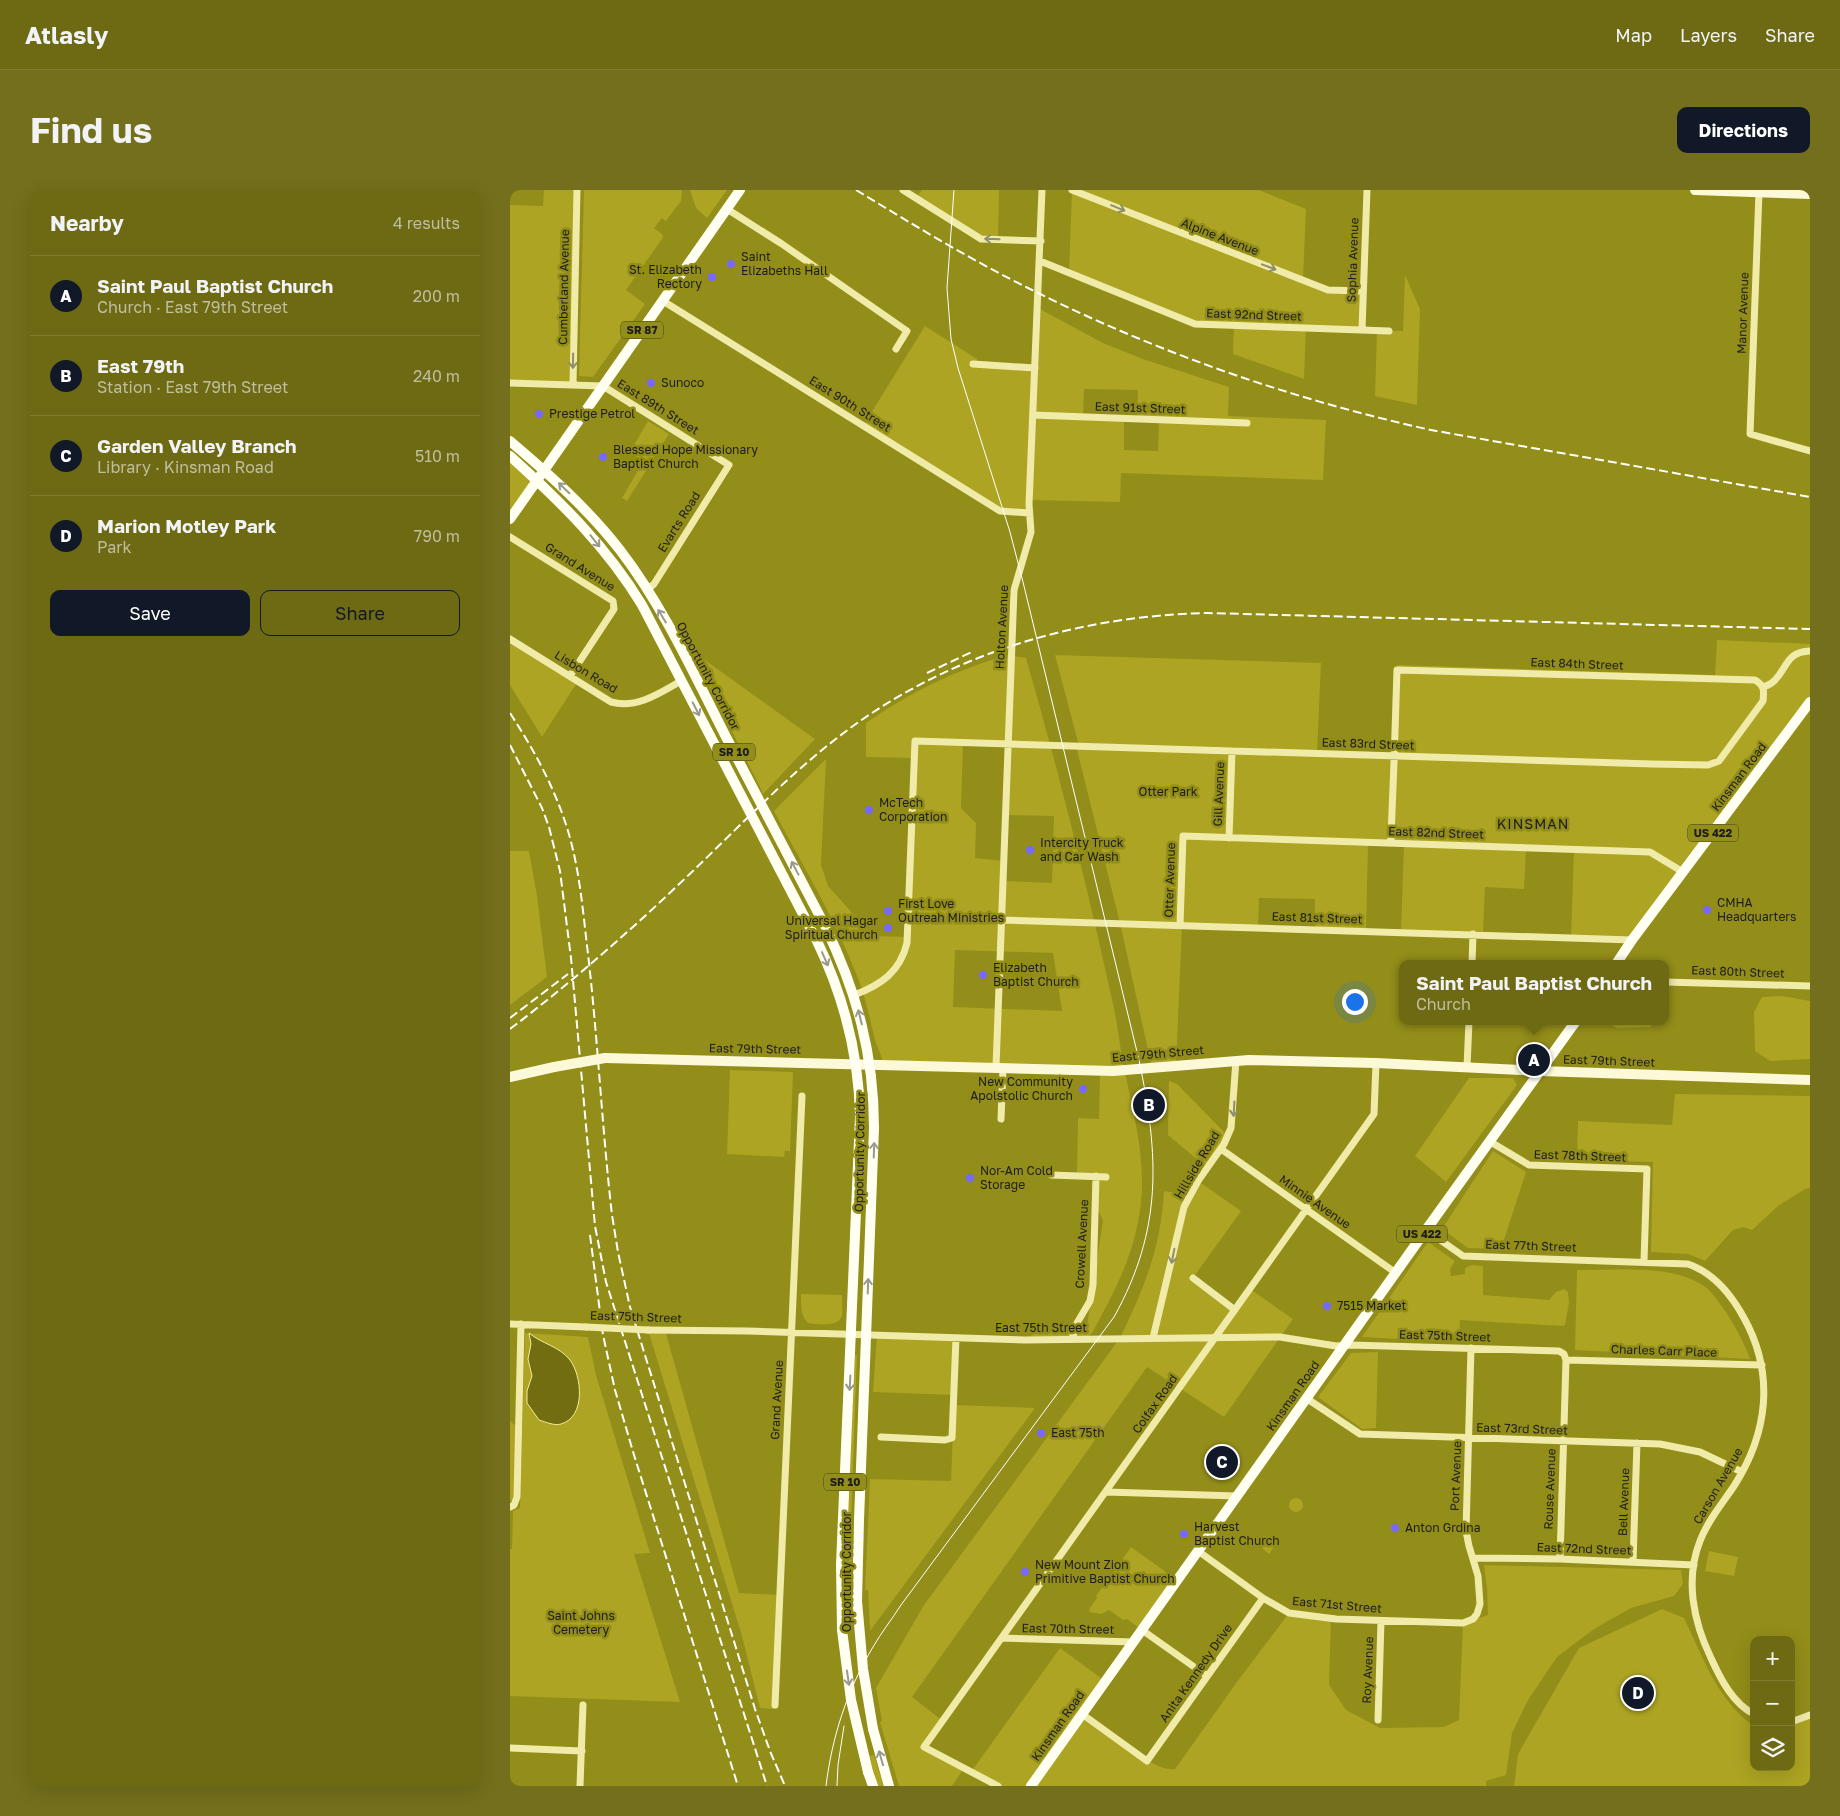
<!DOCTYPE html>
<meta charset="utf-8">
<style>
:root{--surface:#6e6a13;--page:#736f1c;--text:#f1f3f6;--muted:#bfbfa0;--line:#807d33;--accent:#111827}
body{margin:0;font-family:"Golos Text",sans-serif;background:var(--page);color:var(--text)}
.controls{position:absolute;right:15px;bottom:15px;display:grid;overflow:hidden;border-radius:10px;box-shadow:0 5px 20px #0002}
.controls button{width:45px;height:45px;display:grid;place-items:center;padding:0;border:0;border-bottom:1px solid var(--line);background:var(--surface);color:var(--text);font:25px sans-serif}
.you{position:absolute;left:844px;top:811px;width:18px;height:18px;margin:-12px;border:4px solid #fff;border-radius:50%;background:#1a73e8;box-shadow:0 0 0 8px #1a73e833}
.badge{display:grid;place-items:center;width:32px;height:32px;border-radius:50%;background:var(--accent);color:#fff;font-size:16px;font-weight:700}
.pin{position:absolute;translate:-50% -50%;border:2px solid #fff;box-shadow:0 1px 5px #0006}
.popup{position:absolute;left:889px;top:770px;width:270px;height:65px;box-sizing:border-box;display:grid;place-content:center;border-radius:10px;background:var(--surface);filter:drop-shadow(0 1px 4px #0005);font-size:16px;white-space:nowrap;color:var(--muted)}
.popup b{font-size:19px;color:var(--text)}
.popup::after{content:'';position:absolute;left:50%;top:100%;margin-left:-10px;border:10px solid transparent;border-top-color:var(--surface)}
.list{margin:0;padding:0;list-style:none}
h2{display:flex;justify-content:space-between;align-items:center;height:65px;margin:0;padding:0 20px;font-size:21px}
h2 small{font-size:16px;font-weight:400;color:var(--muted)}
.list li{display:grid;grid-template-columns:32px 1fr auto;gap:15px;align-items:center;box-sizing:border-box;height:80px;padding:0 20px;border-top:1px solid var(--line)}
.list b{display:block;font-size:19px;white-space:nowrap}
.list p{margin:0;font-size:16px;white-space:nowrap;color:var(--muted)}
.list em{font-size:16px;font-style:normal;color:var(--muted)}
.actions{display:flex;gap:10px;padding:15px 20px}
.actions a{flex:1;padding:11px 0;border:1px solid var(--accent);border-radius:10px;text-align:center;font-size:18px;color:var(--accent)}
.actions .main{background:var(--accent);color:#fff}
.icon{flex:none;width:28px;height:28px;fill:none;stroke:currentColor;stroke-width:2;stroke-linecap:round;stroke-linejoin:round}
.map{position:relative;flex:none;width:1300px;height:1596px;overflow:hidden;border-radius:10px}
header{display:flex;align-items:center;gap:30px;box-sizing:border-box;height:70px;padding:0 25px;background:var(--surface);border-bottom:1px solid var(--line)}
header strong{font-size:24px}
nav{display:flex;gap:28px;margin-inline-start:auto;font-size:18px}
.intro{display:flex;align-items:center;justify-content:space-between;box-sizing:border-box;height:120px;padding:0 30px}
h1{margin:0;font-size:35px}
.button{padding:12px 22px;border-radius:10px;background:var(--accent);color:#fff;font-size:18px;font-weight:700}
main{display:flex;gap:30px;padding:0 30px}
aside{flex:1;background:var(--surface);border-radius:10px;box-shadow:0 5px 20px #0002}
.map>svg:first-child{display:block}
.green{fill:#aca422;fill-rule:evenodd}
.water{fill:#716d10;stroke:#f2eb9c}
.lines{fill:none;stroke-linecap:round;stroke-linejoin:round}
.minor{stroke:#f0eba9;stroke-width:7}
.secondary{stroke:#fbf9d7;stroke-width:10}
.primary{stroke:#fffff2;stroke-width:10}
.tram{stroke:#fff;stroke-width:1}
.rail{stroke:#fff;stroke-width:2;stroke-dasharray:9 4;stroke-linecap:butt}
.minor-bridge{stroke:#f0eba9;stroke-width:7}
.secondary-bridge{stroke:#fbf9d7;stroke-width:10}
.primary-bridge{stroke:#fffff2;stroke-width:10}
.oneway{stroke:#918e6a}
.oneway2{stroke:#999992}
.poi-dot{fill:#7768ff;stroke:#938d19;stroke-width:2}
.labels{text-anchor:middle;stroke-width:5;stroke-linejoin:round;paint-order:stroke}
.shield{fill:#938d19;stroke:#403f1c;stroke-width:1}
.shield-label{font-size:11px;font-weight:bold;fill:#1d1d1d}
.street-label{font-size:12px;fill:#1d1d1d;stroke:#938d19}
.poi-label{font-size:12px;fill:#1d1d1d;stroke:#938d19;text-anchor:start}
.park-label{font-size:12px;fill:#1d1d1b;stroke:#938d19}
.neighbourhood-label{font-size:14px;letter-spacing:1px;fill:#1d1d1d;stroke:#938d19}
</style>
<header>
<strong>Atlasly</strong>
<nav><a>Map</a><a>Layers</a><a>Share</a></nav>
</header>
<div class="intro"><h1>Find us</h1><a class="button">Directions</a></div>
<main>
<aside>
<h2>Nearby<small>4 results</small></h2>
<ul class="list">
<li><span class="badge">A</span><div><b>Saint Paul Baptist Church</b><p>Church · East 79th Street</p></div><em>200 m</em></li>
<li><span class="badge">B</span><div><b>East 79th</b><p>Station · East 79th Street</p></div><em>240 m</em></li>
<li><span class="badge">C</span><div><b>Garden Valley Branch</b><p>Library · Kinsman Road</p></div><em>510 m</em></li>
<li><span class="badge">D</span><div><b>Marion Motley Park</b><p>Park</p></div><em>790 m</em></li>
</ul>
<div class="actions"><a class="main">Save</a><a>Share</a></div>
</aside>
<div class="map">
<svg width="1300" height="1596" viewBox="0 0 1300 1596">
<rect width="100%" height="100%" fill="#938d19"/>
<path class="green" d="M34,0H67L63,195L0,193V15L33,16Z
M74,0H172L171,11L156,31L152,28L144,38L153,45L152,49L116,100L135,114L83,187L69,186Z
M180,0H217L197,28L186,18Z
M412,0H489L488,49H471L406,8Z
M562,0H749L796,19L793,90L818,100L853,101L852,140L796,138L794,189L723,164L724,136L685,134L559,83Z
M895,85L910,119L907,215L865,206L867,141H893Z
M528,118L593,153L633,169L719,197L718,226L816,230L813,290L611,283L610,312L520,310L519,323L492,322L353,236L415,136L467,169L468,175L525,178ZM574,199L628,200L627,229L649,230L648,261L614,260V229L573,227Z
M138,231L159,244L117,311L112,308L133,272L120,262Z
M0,266L27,290L0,329Z
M0,449L68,491L32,547L0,495Z
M1207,450L1300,454V512L1122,750L1061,748L1064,660L1016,658L1014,699L975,697L973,744L891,742L894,654L858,653L856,741L805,739V709L749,708L748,738L672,736L666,875L640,878V869L610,733L566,556H569L545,465L811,473L807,563L884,566L887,475L1205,485Z
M181,460L305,549L253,604L249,595Z
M497,465L516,468C550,585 579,704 605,823C608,839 610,856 613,872C622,919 636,964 631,1013C625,1064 606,1099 582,1143L575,1149L515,1150L537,1134L577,1136L593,1030L585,1014L586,987L567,986L568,928L589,929L590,881L373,875C372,865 368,859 365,850C360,830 356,810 349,791C327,732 293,676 264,621L316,569L311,675L318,696L363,746L398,747L404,568L356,567V533C402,501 444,481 497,465ZM453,552L498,554L496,625L544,626L542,693L494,691V671L465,668L466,633L451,618ZM445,760L543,763L552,821L443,817Z
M0,661H19L27,706L37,787L0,815Z
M1272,806L1300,811V869L1260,871L1245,861L1244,822L1252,807Z
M1095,831H1141V837L1107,838Z
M220,880L283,882L280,961H275L274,967L217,964Z
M959,888H1003L1007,895L936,992L905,966Z
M659,891L667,894L716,944L710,959L695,976L658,945Z
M1165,904L1300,906V998L1295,999L1268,1016L1242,1040L1233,1037L1223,1040L1195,1071L1178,1064L1141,1062L1143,972L1067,970L1068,931L1162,935Z
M983,961L1016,982L991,1059L958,1058L932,1039Z
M688,991L731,1021L683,1088L725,1120L740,1099L783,1129L714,1227L637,1177L402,1507L433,1531L414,1557L454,1578L442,1596H389L370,1532L372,1531L366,1498L414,1415L610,1148C634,1098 651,1058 654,1001L680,1005Z
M918,1052L945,1071L940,1079L941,1086L955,1084V1078L962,1075L973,1076V1105L1039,1110L1046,1102L1054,1099L1058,1102L1059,1113L1055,1135L1052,1136L950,1130L949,1149H942V1152L852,1147Z
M1067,1080C1105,1080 1157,1074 1191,1094C1201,1099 1209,1113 1216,1122C1226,1138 1234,1152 1240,1169L1065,1160Z
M291,1104L332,1105C332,1112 333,1120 332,1126C328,1138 307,1134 298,1133C290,1126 291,1114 291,1104Z
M138,1140H155L229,1403L270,1405L265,1519L250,1518L232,1446Z
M15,1143L78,1147L86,1185L140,1363L124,1364L170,1512L0,1506V1359H2L3,1321L10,1318Z
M367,1145L446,1148L444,1205L363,1202Z
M868,1162L866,1238L852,1239L808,1207L841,1163Z
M345,1165H347L341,1335L343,1347L341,1386L342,1429L340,1436H337L335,1381Z
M444,1215L525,1218L360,1441L358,1399L355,1401L360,1289L441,1291Z
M0,1231L6,1236L4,1307L0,1312Z
M779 1315a7 7 0 1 1 14 0a7 7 0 1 1-14 0Z
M753,1346H764L770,1348L759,1364L746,1353Z
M621,1357L667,1390L632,1440L617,1429L613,1430L599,1420L591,1424L579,1422L580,1418L587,1408L586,1406Z
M1199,1361L1228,1367L1224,1386L1195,1381Z
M974,1375L1171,1380L1173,1394L1164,1406L1121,1418L1084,1439L1047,1467L1018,1510L1002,1543L996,1585L976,1591V1596H488L461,1582L550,1458L595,1491L572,1524C590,1537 644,1583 665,1579L727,1492L779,1423L821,1428L819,1495L836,1520L870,1538L934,1537L949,1530L953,1433L978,1425L977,1398Z
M1152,1419L1174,1428C1192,1465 1208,1512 1244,1536V1577H1281V1532L1300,1525V1596H1004L1008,1564L1069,1458Z
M364,1565L374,1596H367L359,1566Z"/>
<path class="water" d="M19,1143C32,1154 49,1156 60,1170C72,1186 76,1227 51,1234C44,1236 36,1232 29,1230L17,1213V1201L22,1186L18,1169L21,1154Z"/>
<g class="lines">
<path class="minor" d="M393,0L471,49L531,51
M562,0L818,100L853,101
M1249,2L1240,244L1300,261
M217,19L272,54L397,141L386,159
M530,71L685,134L879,141
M153,111L490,321L519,323
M852,140L857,0
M463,174L525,178
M0,193L93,196L219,275L144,394L137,400
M63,195L67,0
M523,225L737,233
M0,347L103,411L104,419L60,486
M0,449L101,512C127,519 150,503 171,491
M1253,497C1256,496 1261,494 1264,491C1278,477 1276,462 1300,461
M719,648L722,561
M492,730L1122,750
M670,735L673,646L1140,662L1173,682
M962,774L963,744
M1155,792L1300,796
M344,805C371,795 390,782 397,753L405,551L1142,574L1198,575L1209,571L1253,511C1254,501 1255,496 1245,490L887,480C886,510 885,541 884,572L881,647V653
M486,877L504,400L521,342L519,314L532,0
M957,877L959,831
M491,929L493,878
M979,951L1019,975L1137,979L1134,1071
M711,959L886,1083
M541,985L596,987
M916,1040L953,1066L1178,1074C1204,1083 1221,1104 1234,1128C1265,1184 1258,1243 1224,1296C1212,1314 1198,1330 1190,1351C1175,1389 1183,1431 1201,1468C1210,1488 1223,1514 1244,1524
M683,1088L725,1120
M0,1134L76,1137
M138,1140L238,1141L515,1150L770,1147L826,1156L840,1155L1049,1161L1054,1164L1056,1170L1050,1369
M643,1148L674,1017L688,991L714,954L721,938L726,870
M562,1149L567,1133L580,1111L583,1095L586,986
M1056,1170L1252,1175
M796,1208L850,1244L1150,1254L1190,1262L1232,1282
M371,1247L435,1250L442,1248L446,1148
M596,1302L727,1306
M0,1317L4,1315L7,1307L11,1134
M688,1361L753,1408L779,1423L826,1429L953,1433L963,1429L967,1424L970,1414L968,1386L959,1356L956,1341L961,1158
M963,1368L1050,1369L1184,1375
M1123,1372L1127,1253
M632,1440L697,1486
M492,1448L624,1452
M265,1515L292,906
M572,1524L637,1571L753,1408
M868,1530L871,1431
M1281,1532L1300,1525
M0,1558L72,1561
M70,1596L73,1515
M488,1596L414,1557L864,924L866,873"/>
<path class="secondary" d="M1185,0L1300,4
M95,868L603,881L739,870L866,873L1030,881L1300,890
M0,887L44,877"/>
<path class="primary" d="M0,251C40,285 78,319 110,360C153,416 183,482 215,545C248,609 282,672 315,736C347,802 364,865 364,938L349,1330L347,1411
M0,266C50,311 97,357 132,415L307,751C334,807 349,865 350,927L331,1375L332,1440
M0,329L230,0
M1106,774L1122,750L1300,512
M363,1539L379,1596
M358,1582L363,1596
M521,1596L916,1040L1066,831"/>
<path class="tram" d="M316,1596C322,1547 337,1500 363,1457C371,1443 382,1429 391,1415L604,1127C653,1039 649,966 629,870L513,392L500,342L448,178L441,149L437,98L444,0
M327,1596L328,1575L334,1536"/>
<path class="rail" d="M346,0C402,34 458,68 516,97C645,162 781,209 921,240L1300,307
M417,483L464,461
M0,523C24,560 45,598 58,641C70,681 73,723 78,764C88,851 92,938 102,1025L108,1062L120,1117L245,1519L260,1561L275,1596
M0,555L32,618L39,637L50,681L61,768L85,1036L96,1092L257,1596
M0,828L58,784
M0,839C66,789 128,734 187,677C240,626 292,571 353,529C455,459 575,426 697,423L1300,439
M80,1045L93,1145L105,1200L124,1265L228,1596"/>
<path class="minor-bridge" d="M76,1137L138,1140"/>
<path class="secondary-bridge" d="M44,877L95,868"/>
<path class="primary-bridge" d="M347,1411L353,1479L363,1539
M332,1440L341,1510L358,1582"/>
</g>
<defs><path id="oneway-shaft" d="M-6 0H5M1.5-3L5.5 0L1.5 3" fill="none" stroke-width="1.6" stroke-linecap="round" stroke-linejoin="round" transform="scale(1.25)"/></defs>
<g class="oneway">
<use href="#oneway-shaft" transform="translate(608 18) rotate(22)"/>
<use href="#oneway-shaft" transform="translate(482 49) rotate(-178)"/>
<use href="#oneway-shaft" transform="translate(759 77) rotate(21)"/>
<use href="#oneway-shaft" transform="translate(63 171) rotate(91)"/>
<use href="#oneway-shaft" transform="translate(724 919) rotate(93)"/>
<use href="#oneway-shaft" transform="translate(663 1066) rotate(101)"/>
</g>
<g class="oneway2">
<use href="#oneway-shaft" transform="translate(54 298) rotate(-136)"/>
<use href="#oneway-shaft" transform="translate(85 351) rotate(51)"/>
<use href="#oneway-shaft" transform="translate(152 426) rotate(-121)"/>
<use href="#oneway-shaft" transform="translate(186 519) rotate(63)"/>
<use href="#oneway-shaft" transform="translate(285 678) rotate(-118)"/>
<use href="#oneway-shaft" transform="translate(315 769) rotate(66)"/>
<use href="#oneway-shaft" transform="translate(350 827) rotate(-104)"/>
<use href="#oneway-shaft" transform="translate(364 960) rotate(-88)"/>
<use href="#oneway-shaft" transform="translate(358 1096) rotate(-88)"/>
<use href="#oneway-shaft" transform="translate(340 1193) rotate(93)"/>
<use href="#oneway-shaft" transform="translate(338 1488) rotate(82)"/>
<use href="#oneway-shaft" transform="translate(371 1568) rotate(-106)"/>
</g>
<g class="poi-dot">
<circle cx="221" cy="74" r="5"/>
<circle cx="202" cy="87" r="5"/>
<circle cx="141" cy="193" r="5"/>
<circle cx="29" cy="224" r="5"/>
<circle cx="93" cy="267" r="5"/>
<circle cx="359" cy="620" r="5"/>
<circle cx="520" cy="660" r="5"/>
<circle cx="1197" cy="720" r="5"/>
<circle cx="378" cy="721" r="5"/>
<circle cx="378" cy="738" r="5"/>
<circle cx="473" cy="785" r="5"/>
<circle cx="573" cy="899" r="5"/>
<circle cx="460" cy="988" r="5"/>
<circle cx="817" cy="1116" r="5"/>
<circle cx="531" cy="1243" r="5"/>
<circle cx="885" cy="1338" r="5"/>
<circle cx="674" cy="1344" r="5"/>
<circle cx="515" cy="1382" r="5"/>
</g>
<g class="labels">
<g class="shield">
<rect x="111" y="131.5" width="42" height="17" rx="4"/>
<rect x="203" y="553.5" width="42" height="17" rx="4"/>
<rect x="1178" y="634.5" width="50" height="17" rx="4"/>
<rect x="887" y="1035.5" width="50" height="17" rx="4"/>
<rect x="314" y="1283.5" width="42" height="17" rx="4"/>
</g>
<g class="shield-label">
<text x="132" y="144">SR 87</text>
<text x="224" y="566">SR 10</text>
<text x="1203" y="647">US 422</text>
<text x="912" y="1048">US 422</text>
<text x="335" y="1296">SR 10</text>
</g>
<g class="street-label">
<text transform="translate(710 47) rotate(21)" y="4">Alpine Avenue</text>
<text transform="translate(843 70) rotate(-88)" y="4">Sophia Avenue</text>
<text transform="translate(54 97) rotate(-89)" y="4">Cumberland Avenue</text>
<text transform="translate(1233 123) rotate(-88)" y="4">Manor Avenue</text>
<text transform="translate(744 125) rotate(2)" y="4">East 92nd Street</text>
<text transform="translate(340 214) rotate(32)" y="4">East 90th Street</text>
<text transform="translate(148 217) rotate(32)" y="4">East 89th Street</text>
<text transform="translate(630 218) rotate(2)" y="4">East 91st Street</text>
<text transform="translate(169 332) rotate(-58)" y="4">Evarts Road</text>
<text transform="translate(70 377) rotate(32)" y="4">Grand Avenue</text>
<text transform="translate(492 437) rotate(-87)" y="4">Holton Avenue</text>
<text transform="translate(1067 474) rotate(2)" y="4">East 84th Street</text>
<text transform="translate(76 482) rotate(31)" y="4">Lisbon Road</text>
<text transform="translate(198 486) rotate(62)" y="4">Opportunity Corridor</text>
<text transform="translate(858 554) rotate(2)" y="4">East 83rd Street</text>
<text transform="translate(1229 587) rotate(-53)" y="4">Kinsman Road</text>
<text transform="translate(709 604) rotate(-88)" y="4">Gill Avenue</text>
<text transform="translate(926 643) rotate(2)" y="4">East 82nd Street</text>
<text transform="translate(660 690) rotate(-88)" y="4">Otter Avenue</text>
<text transform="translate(807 728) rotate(2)" y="4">East 81st Street</text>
<text transform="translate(1228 782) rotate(2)" y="4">East 80th Street</text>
<text transform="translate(245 859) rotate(1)" y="4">East 79th Street</text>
<text transform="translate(648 864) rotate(-5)" y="4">East 79th Street</text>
<text transform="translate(1099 871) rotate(2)" y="4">East 79th Street</text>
<text transform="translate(350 962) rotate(-89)" y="4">Opportunity Corridor</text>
<text transform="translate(1070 966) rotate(2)" y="4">East 78th Street</text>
<text transform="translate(687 975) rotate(-59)" y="4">Hillside Road</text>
<text transform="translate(805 1012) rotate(35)" y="4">Minnie Avenue</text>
<text transform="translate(572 1054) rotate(-87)" y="4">Crowell Avenue</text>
<text transform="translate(1021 1056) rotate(2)" y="4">East 77th Street</text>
<text transform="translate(126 1127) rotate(2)" y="4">East 75th Street</text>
<text x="531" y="1142">East 75th Street</text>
<text transform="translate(935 1146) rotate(2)" y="4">East 75th Street</text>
<text transform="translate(1154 1161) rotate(2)" y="4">Charles Carr Place</text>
<text transform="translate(783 1206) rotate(-55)" y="4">Kinsman Road</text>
<text transform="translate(267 1210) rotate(-87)" y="4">Grand Avenue</text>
<text transform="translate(645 1214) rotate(-55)" y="4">Colfax Road</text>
<text transform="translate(1012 1239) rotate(2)" y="4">East 73rd Street</text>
<text transform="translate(946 1286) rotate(-88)" y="4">Port Avenue</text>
<text transform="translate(1208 1296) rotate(-60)" y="4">Carson Avenue</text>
<text transform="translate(1040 1299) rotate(-88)" y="4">Rouse Avenue</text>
<text transform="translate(1114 1312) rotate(-88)" y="4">Bell Avenue</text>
<text transform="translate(1074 1359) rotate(2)" y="4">East 72nd Street</text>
<text transform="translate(337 1382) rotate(-90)" y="4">Opportunity Corridor</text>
<text transform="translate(827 1415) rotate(5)" y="4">East 71st Street</text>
<text transform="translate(558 1439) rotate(1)" y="4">East 70th Street</text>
<text transform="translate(858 1480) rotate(-88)" y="4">Roy Avenue</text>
<text transform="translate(686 1483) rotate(-55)" y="4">Anita Kennedy Drive</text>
<text transform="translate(548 1536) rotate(-55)" y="4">Kinsman Road</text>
</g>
<g class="poi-label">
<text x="231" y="71">Saint<tspan x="231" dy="14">Elizabeths Hall</tspan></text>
<text x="192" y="84" text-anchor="end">St. Elizabeth<tspan x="192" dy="14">Rectory</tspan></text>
<text x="151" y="197">Sunoco</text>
<text x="39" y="228">Prestige Petrol</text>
<text x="103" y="264">Blessed Hope Missionary<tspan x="103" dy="14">Baptist Church</tspan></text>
<text x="369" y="617">McTech<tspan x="369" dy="14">Corporation</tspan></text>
<text x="530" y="657">Intercity Truck<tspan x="530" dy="14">and Car Wash</tspan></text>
<text x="1207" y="717">CMHA<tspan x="1207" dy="14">Headquarters</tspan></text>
<text x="388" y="718">First Love<tspan x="388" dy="14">Outreah Ministries</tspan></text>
<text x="368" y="735" text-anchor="end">Universal Hagar<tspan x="368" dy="14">Spiritual Church</tspan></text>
<text x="483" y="782">Elizabeth<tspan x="483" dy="14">Baptist Church</tspan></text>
<text x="563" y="896" text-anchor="end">New Community<tspan x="563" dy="14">Apolstolic Church</tspan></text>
<text x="470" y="985">Nor-Am Cold<tspan x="470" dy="14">Storage</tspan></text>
<text x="827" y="1120">7515 Market</text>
<text x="541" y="1247">East 75th</text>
<text x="684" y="1341">Harvest<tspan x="684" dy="14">Baptist Church</tspan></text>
<text x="895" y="1342">Anton Grdina</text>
<text x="525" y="1379">New Mount Zion<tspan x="525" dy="14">Primitive Baptist Church</tspan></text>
</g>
<g class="park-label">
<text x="658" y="606">Otter Park</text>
<text x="71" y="1430">Saint Johns<tspan x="71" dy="14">Cemetery</tspan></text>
</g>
<g class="neighbourhood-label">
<text x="1023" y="639">KINSMAN</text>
</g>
</g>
</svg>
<div class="controls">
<button>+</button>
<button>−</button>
<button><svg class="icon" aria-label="layers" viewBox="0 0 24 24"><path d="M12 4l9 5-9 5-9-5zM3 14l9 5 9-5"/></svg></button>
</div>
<div class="you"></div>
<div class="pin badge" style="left:1024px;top:870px">A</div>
<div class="popup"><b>Saint Paul Baptist Church</b>Church</div>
<div class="pin badge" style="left:639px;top:915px">B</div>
<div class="pin badge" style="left:712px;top:1272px">C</div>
<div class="pin badge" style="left:1128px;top:1503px">D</div>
</div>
</main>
